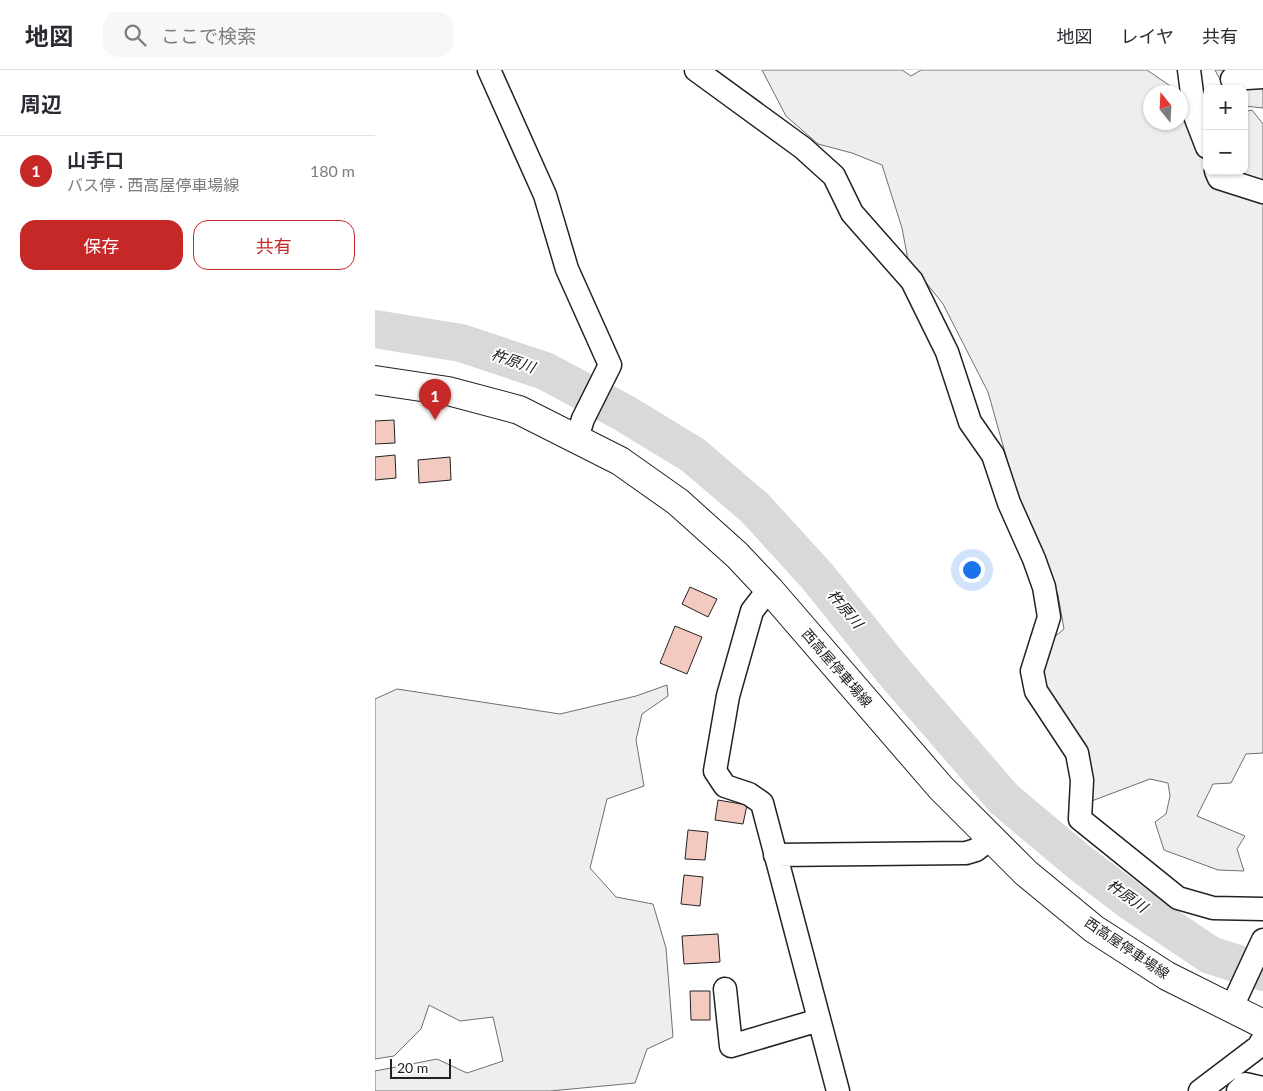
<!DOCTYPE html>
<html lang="ja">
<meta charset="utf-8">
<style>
:root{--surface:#fff;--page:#f7f7f7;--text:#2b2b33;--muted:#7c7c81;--line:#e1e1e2;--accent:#c62828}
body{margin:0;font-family:Lato,"Noto Sans JP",sans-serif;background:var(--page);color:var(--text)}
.controls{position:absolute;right:15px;top:15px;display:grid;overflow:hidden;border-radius:10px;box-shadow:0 1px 4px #0004}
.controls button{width:45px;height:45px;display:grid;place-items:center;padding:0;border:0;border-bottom:1px solid var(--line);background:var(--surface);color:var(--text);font:25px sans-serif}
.compass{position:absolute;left:768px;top:15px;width:45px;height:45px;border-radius:50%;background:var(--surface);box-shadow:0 1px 4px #0004;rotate:342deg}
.scale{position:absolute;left:15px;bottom:12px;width:61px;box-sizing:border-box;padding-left:5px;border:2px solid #222;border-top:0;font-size:14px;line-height:18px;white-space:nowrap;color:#222;-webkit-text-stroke:4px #fff;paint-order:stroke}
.you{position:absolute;left:596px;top:499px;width:18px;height:18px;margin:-12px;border:4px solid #fff;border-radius:50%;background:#1a73e8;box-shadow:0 0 0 8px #1a73e833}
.badge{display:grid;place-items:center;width:32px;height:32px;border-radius:50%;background:var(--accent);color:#fff;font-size:16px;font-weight:700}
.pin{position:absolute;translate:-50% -41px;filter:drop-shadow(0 1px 2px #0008)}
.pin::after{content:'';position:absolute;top:26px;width:18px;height:15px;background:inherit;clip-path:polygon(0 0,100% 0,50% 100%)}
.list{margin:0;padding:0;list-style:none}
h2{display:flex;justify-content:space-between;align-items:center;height:65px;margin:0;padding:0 20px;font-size:21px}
h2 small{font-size:16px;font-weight:400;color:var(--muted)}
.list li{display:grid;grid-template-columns:32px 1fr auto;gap:15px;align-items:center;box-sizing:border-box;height:70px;padding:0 20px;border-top:1px solid var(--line)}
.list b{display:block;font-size:19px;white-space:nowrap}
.list p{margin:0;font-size:16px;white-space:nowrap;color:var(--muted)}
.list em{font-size:16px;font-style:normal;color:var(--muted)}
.actions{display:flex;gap:10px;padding:15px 20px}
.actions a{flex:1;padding:11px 0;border:1px solid var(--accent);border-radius:15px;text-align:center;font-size:18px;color:var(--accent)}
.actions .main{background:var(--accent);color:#fff}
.icon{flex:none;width:28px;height:28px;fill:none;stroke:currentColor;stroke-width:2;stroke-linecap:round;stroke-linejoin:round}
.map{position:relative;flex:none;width:888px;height:1021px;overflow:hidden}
header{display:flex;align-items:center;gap:30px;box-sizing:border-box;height:70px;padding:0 25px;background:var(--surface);border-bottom:1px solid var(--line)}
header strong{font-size:24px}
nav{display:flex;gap:28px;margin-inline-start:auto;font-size:18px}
.search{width:350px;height:45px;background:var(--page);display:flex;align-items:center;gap:12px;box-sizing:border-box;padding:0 18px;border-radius:15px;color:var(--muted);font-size:19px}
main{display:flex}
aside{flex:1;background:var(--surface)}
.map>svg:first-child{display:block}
.green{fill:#eee;stroke:#6f6f6f}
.parking{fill:#ededed;stroke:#6f6f6f}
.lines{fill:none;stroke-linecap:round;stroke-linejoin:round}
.river{stroke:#d9d9d9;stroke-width:38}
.building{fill:#f3c9c0;stroke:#222}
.minor-casing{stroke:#222;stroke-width:25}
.major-casing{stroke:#222;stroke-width:30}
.minor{stroke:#fff;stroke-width:22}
.major{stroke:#fff;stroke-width:28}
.labels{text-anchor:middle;stroke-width:4;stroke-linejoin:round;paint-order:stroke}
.street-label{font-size:14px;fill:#222;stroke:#fff}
.water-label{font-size:15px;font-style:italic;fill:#222;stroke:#fff}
</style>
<header>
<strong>地図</strong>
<div class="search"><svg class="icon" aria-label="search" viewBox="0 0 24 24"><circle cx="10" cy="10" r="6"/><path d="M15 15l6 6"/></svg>ここで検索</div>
<nav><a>地図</a><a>レイヤ</a><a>共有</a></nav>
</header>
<main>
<aside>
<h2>周辺<small></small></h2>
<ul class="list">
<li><span class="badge">1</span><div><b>山手口</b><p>バス停 · 西高屋停車場線</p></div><em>180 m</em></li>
</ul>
<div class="actions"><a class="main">保存</a><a>共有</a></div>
</aside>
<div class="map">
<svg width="888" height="1021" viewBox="0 0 888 1021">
<rect width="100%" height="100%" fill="#fff"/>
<path class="green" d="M387,0H527L536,6L546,0H772L804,22H776V52H806V23L809,26L812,48L832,98L888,130V683L871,684L856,713L838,714L822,746L870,766L862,779L869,801L843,800L789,780L780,752L791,744L795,726L793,713L775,709L714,732V682L672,620L667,596L678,568L689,559L683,525L667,478L640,418L613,322L568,234L533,190L527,158L507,95L477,83L443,74L411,46Z
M877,40L888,54V117L846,101H869V42Z
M292,615L293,626L267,644L261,670L269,716L232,729L215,798L241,827L278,834L291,878L298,967L272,979L260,1013L175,1021H0V1001L62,989L92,1003L128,991L118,947L85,951L54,935L46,959L19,986L0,989V629L22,619L185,644L261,626Z"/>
<path class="parking" d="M840,0H888V38L869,36V19H850Z"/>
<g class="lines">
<path class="river" d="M0,259L86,273L170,301L249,343L318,385L380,438L442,506L520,603L629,729L704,792L758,833L835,885L888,902"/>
</g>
<path class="building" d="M19,350L20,373L0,374V351Z
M20,385L21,408L0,410V387Z
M75,387L76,410L44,413L43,390Z
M315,517L342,529L333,547L307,534Z
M300,556L327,567L312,604L285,593Z
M343,730L372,735L368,754L340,750Z
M313,760L333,762L330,790L310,789Z
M309,805L328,807L325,836L306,834Z
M343,864L345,892L309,894L307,866Z
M315,921H335V950H316Z"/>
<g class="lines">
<defs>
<path id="minor" d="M114,0L170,125L192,199L235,295L208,349L202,368
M321,0L428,78L459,106L477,143L537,211L572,282L595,352L618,385L634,433L659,489L669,517L674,547L657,601L661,621L702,683L707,710L705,749L803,828L838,838L888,839
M814,0L820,46L832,77
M857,9L888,7
M841,101L844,108L888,122
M394,519L377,541L353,626L340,701L350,716L374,724L387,733L463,1021
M400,785L591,783L601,780L616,768
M350,919L356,976L444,950
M856,939L888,870
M825,1021L883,977L888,969
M863,1021L870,1014L888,1018"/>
<path id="major" d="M0,310L73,321L144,340L245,391L303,432L362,485L394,519L566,718L651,803L719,859L792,906L888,954"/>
</defs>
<use href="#minor" class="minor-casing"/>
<use href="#major" class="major-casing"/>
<use href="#minor" class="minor"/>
<use href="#major" class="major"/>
</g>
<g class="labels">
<g class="street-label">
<text transform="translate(462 598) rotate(49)" y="5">西高屋停車場線</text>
<text transform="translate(752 878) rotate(34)" y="5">西高屋停車場線</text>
</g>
<g class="water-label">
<text transform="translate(138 291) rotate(19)" y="5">杵原川</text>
<text transform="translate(470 539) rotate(50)" y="5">杵原川</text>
<text transform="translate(752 826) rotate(35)" y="5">杵原川</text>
</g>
</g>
</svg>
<div class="controls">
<button>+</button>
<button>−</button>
</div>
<svg class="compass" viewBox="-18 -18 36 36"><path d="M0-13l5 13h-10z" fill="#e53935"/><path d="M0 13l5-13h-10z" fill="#7c7c81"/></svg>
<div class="scale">20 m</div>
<div class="you"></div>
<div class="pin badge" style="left:60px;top:350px">1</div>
</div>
</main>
